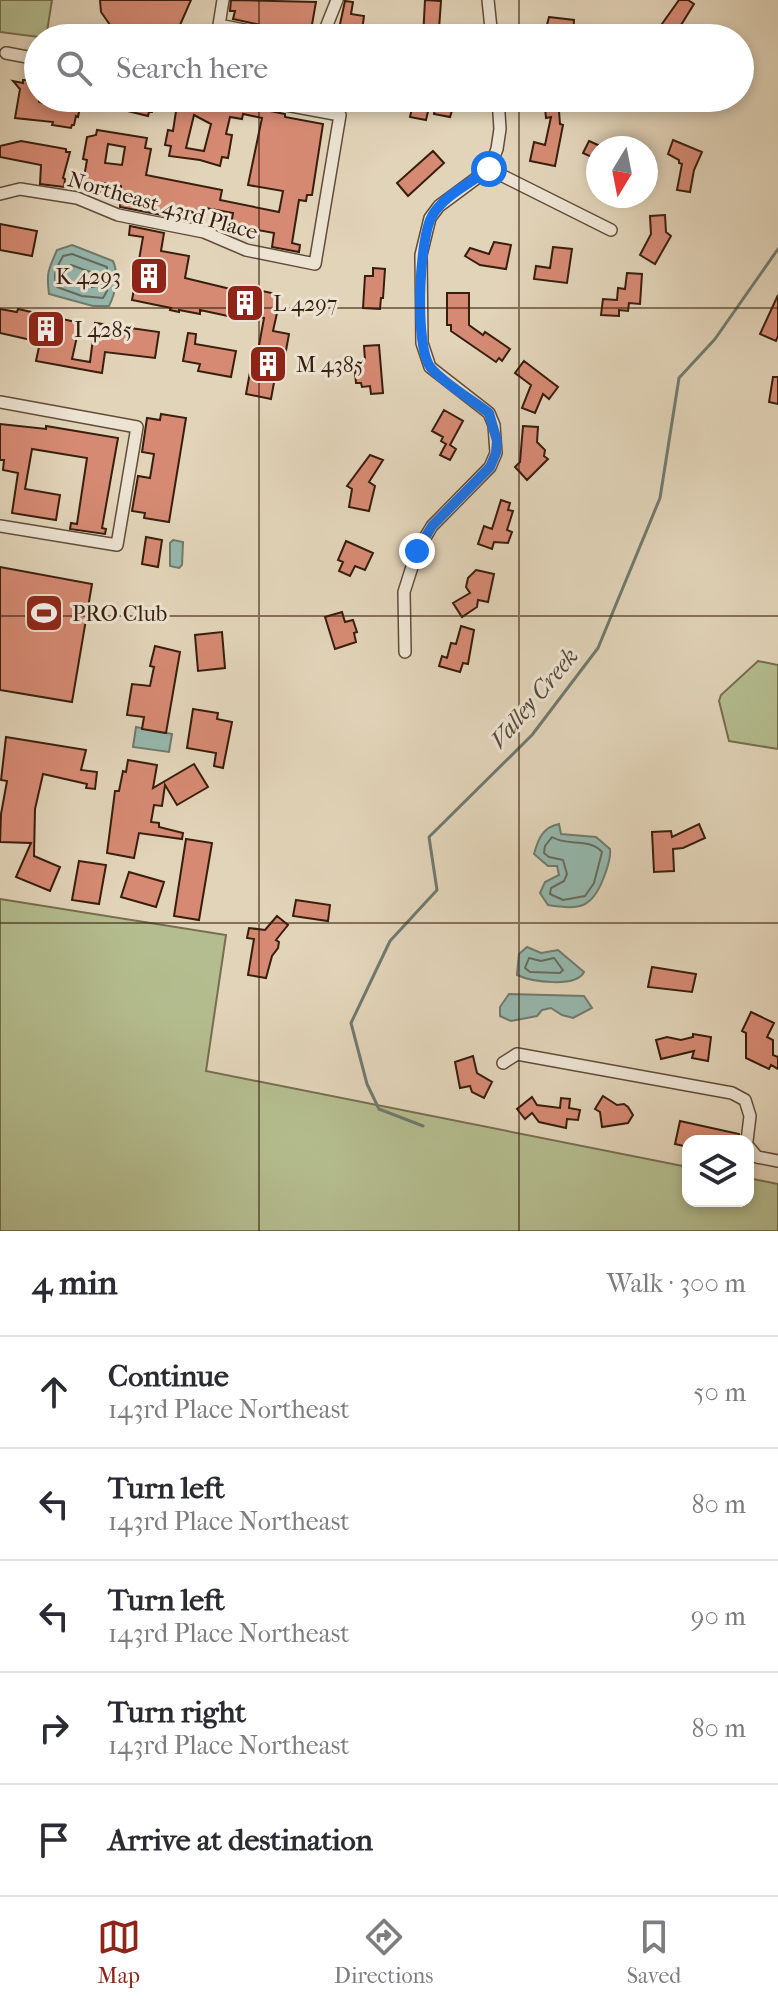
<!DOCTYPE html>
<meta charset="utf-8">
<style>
:root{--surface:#fff;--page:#f7f7f7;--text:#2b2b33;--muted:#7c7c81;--line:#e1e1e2;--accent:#8f2418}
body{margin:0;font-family:"IM FELL French Canon",serif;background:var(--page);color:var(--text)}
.controls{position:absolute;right:24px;bottom:24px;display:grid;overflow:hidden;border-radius:16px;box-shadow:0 4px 12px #0003}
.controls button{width:72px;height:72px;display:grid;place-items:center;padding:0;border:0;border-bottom:2px solid var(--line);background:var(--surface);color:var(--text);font:40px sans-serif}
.compass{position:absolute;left:586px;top:136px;width:72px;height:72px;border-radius:50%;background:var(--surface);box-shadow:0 4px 12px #0003;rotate:190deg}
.stop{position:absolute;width:24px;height:24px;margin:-18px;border:6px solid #1a73e8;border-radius:50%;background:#fff}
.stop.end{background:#1a73e8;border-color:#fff;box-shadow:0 2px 8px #0008}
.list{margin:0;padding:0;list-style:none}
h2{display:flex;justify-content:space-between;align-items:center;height:104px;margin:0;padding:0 32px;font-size:34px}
h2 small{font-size:26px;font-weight:400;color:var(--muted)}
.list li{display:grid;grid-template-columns:52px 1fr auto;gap:24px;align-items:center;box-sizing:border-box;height:112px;padding:0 32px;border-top:2px solid var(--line)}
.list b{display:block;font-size:30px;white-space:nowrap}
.list p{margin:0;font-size:26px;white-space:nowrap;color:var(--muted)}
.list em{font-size:26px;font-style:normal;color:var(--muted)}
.icon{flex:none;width:44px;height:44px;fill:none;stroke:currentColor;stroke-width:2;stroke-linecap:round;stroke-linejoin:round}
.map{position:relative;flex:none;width:778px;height:1231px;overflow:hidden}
.search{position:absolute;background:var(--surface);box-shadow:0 4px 12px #0003;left:24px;right:24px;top:24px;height:88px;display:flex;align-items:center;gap:20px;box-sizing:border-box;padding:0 28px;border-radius:44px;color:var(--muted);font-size:30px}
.sheet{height:664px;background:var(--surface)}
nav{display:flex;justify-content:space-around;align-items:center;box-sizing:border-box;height:112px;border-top:2px solid var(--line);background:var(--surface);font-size:22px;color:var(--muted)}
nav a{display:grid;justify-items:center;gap:4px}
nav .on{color:var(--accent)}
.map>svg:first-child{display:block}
.green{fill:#b4bd8f;stroke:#766e4e;stroke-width:2}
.water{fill:#95b8ae;stroke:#707a6e;stroke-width:2}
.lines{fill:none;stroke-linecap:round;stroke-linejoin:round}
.shore{stroke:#666b5e;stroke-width:2}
.stream{stroke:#707a6e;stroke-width:3}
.building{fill:#d68a73;stroke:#381e0d;stroke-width:2;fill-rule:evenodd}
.street-casing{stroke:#624c38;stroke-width:14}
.street{stroke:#ece3d2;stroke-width:11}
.route{stroke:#1a73e8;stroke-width:10}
.grid{fill:none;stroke:#381e0d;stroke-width:2;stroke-opacity:0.55}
.labels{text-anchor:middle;stroke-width:6;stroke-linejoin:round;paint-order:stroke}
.street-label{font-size:22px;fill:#381e0d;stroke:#ece3d2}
.poi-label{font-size:22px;fill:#381e0d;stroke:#ece3d2;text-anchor:start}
.water-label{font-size:24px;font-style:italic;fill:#544c3d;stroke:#ece3d2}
</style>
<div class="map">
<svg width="778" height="1231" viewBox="0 0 778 1231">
<rect width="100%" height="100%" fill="#e2d4b9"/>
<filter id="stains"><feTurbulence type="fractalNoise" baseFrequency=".0025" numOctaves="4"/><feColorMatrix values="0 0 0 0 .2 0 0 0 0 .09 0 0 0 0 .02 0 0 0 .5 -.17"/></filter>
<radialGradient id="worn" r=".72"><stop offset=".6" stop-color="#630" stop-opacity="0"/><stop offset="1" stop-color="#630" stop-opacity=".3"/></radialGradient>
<path class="green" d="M0,0H52L46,38L0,32Z
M758,661L778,665V749L729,741L719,701L721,695Z
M0,899L226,935L206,1071L688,1167V1201H748V1178L778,1184V1231H0Z"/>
<path class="water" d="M72,245L113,261C119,275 116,292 109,306H93L49,294C46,271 49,269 57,250Z
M173,540L183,542L182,565L179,568L170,566V543Z
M136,727L172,734L169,752L133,747Z
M559,824L561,834L596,837L610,849C611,859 608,865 605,874C593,909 580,910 548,905L540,893L545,882L559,875L557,866H548L534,854C538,839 543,827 559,824Z
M527,947L541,953L558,950L584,972C576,988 532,982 517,975L519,954Z
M509,994L584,996L592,1008L573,1018L562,1015L551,1008L542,1010L537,1016L511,1021L500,1016V1007Z"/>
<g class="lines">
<path class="shore" d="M72,254L107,267V291L103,298L82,296L57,287C52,274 57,267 63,256Z
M71,265L96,274V286L92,287L66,280L65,272Z
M552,837C568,847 588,837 602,852L594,883L585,896L563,900L550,894L551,888L564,881L567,874L563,860L549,857L544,853L545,846Z
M529,958L541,961L554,958L563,970L560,973L530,972L525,968Z"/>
<path class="stream" d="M423,1126L379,1109L367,1084L351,1023L390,941L437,890L429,837L532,735L598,648L660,498L679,378L715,339L778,249"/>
</g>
<path class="building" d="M100,0H191L180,25L162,38H129L115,32L101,12Z
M231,0L316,2L310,36L233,19L235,11H230Z
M425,0L441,1L439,29L450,30V38H423Z
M679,0H688L694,4L673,38H652Z
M345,1L353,2L351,14L364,16L361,38H337Z
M549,17L574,20L573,37L550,38L544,36Z
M28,68L38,70L39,102L56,106L58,98H82L78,117L76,116L74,125H72L71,128L52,125L53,122L15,118L20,89L13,81L23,83V80H26Z
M105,98H155L152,112H149L148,116L103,105Z
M178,98H225L240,101L246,106L285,114V117L323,124L312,195H307L306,201L299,200L292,243L300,245L299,252L272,247L274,233L231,225L233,213L200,207L198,222L120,207L121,186L102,183L100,192L82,189L87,160L83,159L87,137L96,135L97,130L147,138L145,148L151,149L146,175L222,190L220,200L279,212L283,191L248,185L262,118L243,114L242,119L230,117L226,134L232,135L228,158L222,157L220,166L200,160L169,156L171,146L165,145L168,130L173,131ZM194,115L211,124L204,151L186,148ZM108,144L125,147L122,165L105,163Z
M437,98H456L450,117L434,114Z
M544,98H558L560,124L563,125L555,166L530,161L534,142L545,145L551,117L546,118Z
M413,104L429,107L426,120L410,117Z
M673,140L702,152L694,170L690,192L677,190L682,164L679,163V160L668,154Z
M21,141L66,149V152H70L63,178L65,179L64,187L40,184L41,165L0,157V146Z
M589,141L598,145V160L583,153Z
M433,151L444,163L408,196L397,183Z
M665,215L666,232L671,236L655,264L640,255L651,234L650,216Z
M0,224L37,231L32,256L0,250Z
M130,226L164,233L161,251L189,256L185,278L247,293L248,288L281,295L273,331L289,334L283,367L277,366L271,399L246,394L252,361L256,362L264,318L243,314L242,319L200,310V314L179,310V312L170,310L171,308L132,300L143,237L129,235Z
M494,242L511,245L506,269L480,265L465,256L470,248L489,254Z
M553,247L572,249L567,283L534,279L536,266L550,268Z
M373,268L385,269L383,298H381L380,309L363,308L365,276H373Z
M627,273L642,274L640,304L629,303L628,311L619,310V316L601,315L603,299L617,300L618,288L625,289Z
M447,293H469V325L483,335L485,332L510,349L502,361L499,358L496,362L451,331V325H447Z
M778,295V336L776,341L760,334Z
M0,309L17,312L18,309L80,323L72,359L90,362L95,323L159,332L155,358L105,352L102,373L36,361L40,342L0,333Z
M188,333L196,334L195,344L236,351L231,377L198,371L200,364L183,361Z
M379,345L383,393L371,394L370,386L362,387L361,383H356L354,361L365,360L364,346Z
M524,361L558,387L549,399L543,394L535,413L522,408L531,385L515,373Z
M773,377H778V404L769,402Z
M444,410L463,421L450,445L456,449L450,460L440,455L446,444L441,441L443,437L432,431Z
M161,414L186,418L169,522L144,518L145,513L132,511L138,476L150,478L154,454L142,452L147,418L160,420Z
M0,424L46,429V426L118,438L102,528L106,529L105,534L70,529L71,523L77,524L87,458L32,449L25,489L60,495L56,520L12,513L18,473L3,470L4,460H0Z
M523,426L538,427L537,442L545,450L544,456L548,459L527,480L515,467L520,462Z
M370,455L383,460L369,482L375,486L369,511L349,507L352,489L347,486Z
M501,500L510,503L508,510L513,511L507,530L512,532L508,543L494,542L492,549L478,544L484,526L492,529Z
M146,537L162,540L158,567L142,564Z
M346,541L373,553L365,570L355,566L350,576L339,571L343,562L338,560Z
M0,567L92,584L72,702L0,690Z
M476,570L494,574L488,602L478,600L477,607L462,617L453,603L470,593L466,587L468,578Z
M342,612L345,622L353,620L357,632L354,633L356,642L335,649L325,617Z
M461,626L474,630L468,664L463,663L460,672L439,666L442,656L447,658L451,643L456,644Z
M222,632L225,668L198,671L195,635Z
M155,646L180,652L166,733L142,729L144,717L127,715L132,684L150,686L154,667L150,666Z
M193,709L218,713L217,719L232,722L223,768L214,766L216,753L187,748Z
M6,737L86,750L81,770L97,772L95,789L86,788L87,784L43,774L35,809L34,856L60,867L50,891L16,877L31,843L0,842L1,814L7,781L1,780Z
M128,760L157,765L153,788L194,764L208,787L177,805L165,785L162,806L154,805L151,822L159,823V827L183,833L182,839L139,833L134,858L107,853L115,791H119L123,771L126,772Z
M699,824L705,838L683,848L673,849L674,871L654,872L652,832L671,831L672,837Z
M186,839L212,843L199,920L174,916Z
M79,861L106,865L99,904L72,900Z
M129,872L164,882L156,907L121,897Z
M296,900L330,905L328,921L293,916Z
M277,916L288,925L276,940L279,942L278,948L272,956L266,978L248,975L254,939L247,938L249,928L265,930Z
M652,967L696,974L692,992L648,987Z
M751,1012L774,1023L767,1037L773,1040V1055L778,1057V1069L771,1065L769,1069L746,1058V1033L742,1031Z
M693,1034L711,1037L708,1061L692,1058L694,1051L661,1059L656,1040L667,1037L681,1040L693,1037Z
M473,1056L477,1073L492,1082L484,1098L472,1092L470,1086L460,1088L455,1062Z
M603,1096L617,1105L624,1104L628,1107L633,1115L628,1123L602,1127L600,1112L595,1109Z
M532,1097L537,1105L560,1108L561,1098L570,1099L569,1108L580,1110L578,1120L567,1119L566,1128L539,1122L532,1113L525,1119L517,1109Z
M680,1121L739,1134V1141H688V1147L675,1144Z"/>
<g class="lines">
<defs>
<path id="street" d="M223,0L219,25L284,38
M488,0L492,38
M326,38L327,25L337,0
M6,53L38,59
M489,169L611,230
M0,194L20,189L77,198L118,215L204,232L246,250L315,264L340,115L248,98
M0,402L137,427L117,545L0,526
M405,652L404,592L417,551L432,526L490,467L496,453L494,425L489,413L430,367L422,343L421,255L430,218L439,206L489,169L497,149L500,129L498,98
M503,1063L517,1054L732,1093L745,1100L750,1116L747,1141
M748,1146L757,1157L778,1161"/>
</defs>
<use href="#street" class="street-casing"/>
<use href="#street" class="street"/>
</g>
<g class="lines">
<path class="route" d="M417,551L432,526L490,467L496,453L497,441L489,413C471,399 446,385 431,368C414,348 419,238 432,216C443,196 471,183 489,169"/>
</g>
<path class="grid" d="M259,0V38M519,0V38M259,98V1231M519,98V1231M0,308H778M0,616H778M0,923H778"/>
<defs>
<symbol id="building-square" viewBox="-11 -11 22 22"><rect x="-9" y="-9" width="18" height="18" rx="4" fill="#8f2418" stroke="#ece3d2"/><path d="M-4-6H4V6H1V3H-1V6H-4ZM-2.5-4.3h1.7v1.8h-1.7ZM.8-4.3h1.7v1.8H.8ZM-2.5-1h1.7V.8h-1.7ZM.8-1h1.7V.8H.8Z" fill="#fff"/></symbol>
<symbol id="stadium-square" viewBox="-11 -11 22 22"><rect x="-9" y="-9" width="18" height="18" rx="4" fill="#8f2418" stroke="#ece3d2"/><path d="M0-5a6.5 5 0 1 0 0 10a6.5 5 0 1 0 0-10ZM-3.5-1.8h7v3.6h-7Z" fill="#fff"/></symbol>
</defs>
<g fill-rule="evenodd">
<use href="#building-square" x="127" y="254" width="44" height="44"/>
<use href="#building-square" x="223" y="281" width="44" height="44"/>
<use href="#building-square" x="24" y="307" width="44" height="44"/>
<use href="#building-square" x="246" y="342" width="44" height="44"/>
<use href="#stadium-square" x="22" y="591" width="44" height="44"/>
</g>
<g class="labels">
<g class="street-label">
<text transform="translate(163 205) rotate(16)" y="8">Northeast 43rd Place</text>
</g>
<g class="poi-label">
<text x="121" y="284" text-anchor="end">K 4293</text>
<text x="273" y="311">L 4297</text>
<text x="74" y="337">I 4285</text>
<text x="296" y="372">M 4385</text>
<text x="72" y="621">PRO Club</text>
</g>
<g class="water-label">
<text transform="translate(534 698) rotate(-50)" y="8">Valley Creek</text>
</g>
</g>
<rect width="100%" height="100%" filter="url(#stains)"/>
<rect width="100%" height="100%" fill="url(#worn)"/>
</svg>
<div class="controls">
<button><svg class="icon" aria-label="layers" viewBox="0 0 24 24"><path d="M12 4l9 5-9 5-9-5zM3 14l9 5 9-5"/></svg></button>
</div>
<svg class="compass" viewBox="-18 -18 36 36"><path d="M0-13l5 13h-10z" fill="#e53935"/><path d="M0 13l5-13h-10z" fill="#7c7c81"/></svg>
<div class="stop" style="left:489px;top:169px"></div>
<div class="stop end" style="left:417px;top:551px"></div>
<div class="search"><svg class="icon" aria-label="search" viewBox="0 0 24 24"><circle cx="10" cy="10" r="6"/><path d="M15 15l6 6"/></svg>Search here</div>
</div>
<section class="sheet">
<h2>4 min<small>Walk · 300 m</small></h2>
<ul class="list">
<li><svg class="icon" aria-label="ahead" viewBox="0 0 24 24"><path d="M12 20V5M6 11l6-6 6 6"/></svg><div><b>Continue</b><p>143rd Place Northeast</p></div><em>50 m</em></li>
<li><svg class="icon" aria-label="left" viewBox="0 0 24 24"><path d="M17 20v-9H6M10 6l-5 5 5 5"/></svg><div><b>Turn left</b><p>143rd Place Northeast</p></div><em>80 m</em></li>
<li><svg class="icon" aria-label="left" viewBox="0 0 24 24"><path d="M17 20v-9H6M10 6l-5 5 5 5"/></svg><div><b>Turn left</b><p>143rd Place Northeast</p></div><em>90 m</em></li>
<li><svg class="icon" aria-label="right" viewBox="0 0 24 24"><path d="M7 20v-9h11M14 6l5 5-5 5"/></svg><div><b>Turn right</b><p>143rd Place Northeast</p></div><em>80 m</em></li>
<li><svg class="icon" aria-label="arrive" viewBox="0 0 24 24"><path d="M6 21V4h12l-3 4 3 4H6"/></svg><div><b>Arrive at destination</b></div></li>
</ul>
</section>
<nav>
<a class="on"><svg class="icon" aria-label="map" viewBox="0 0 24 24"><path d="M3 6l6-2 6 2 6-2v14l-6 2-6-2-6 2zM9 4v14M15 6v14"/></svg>Map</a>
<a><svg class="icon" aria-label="directions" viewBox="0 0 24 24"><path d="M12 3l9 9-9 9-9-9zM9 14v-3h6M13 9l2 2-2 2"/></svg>Directions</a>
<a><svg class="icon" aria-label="saved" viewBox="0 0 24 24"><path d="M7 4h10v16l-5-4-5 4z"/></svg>Saved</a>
</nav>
